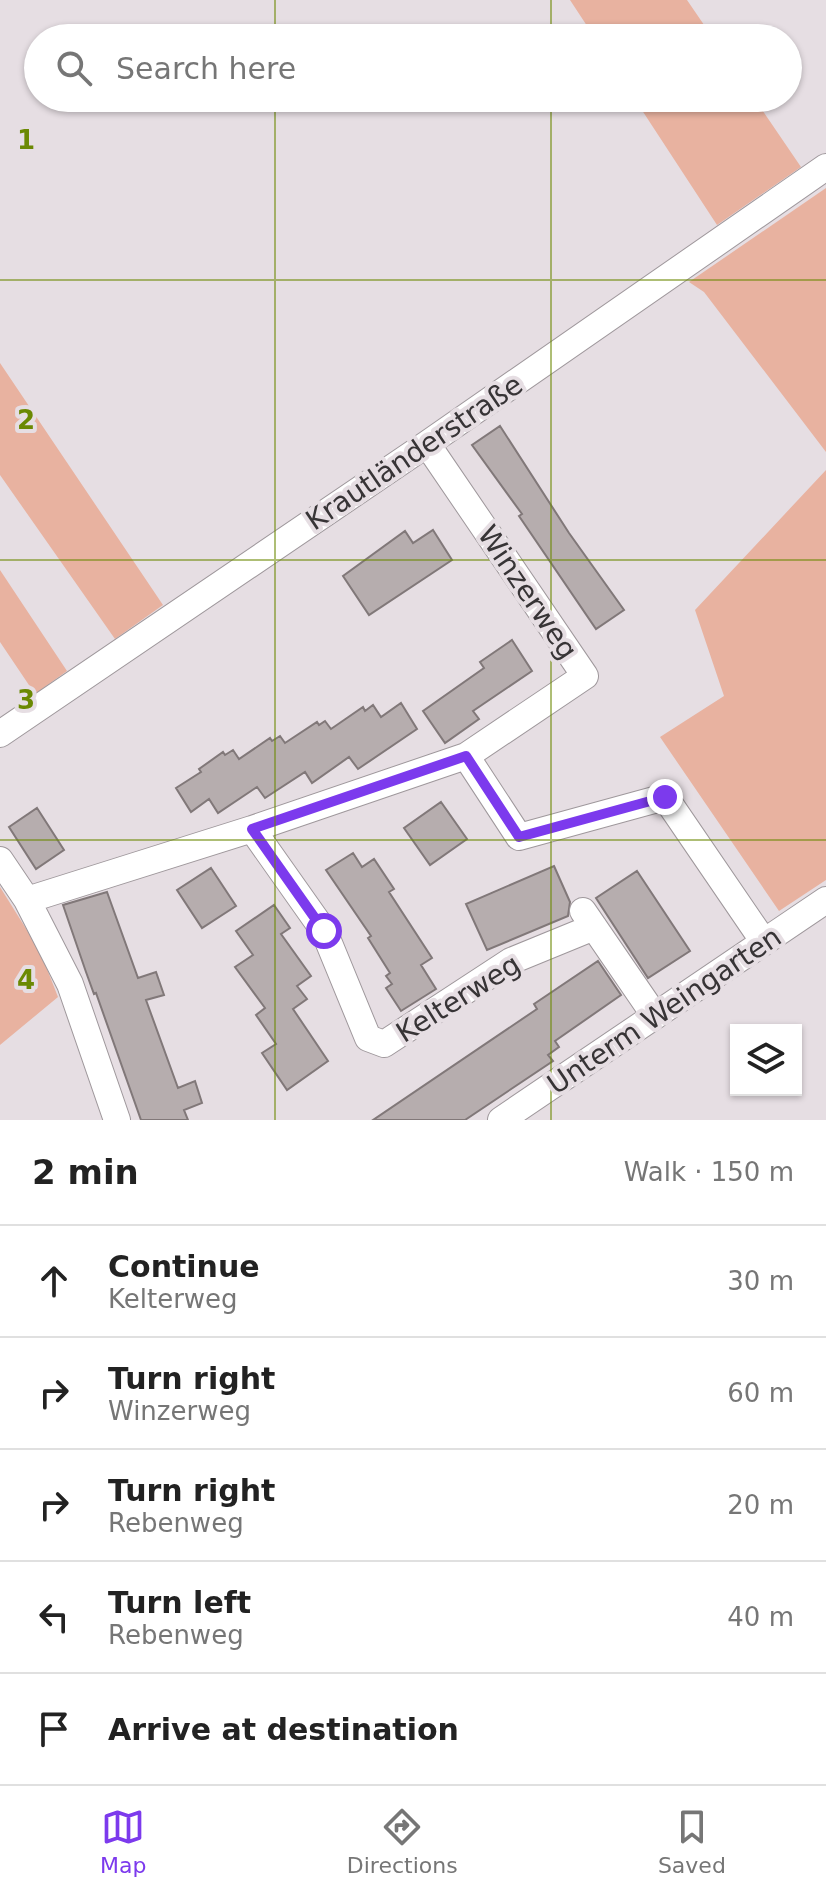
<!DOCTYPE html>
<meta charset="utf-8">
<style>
:root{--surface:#fff;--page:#f2f2f2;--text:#222;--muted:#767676;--line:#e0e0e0;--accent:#7c3aed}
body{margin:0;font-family:"DejaVu Sans",sans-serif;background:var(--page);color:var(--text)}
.controls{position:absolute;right:24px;bottom:24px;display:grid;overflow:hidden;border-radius:0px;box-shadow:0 2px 6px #0004}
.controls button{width:72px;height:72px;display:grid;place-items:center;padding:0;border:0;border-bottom:2px solid var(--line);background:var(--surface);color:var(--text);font:40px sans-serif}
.stop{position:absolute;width:24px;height:24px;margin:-18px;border:6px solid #7c3aed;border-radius:50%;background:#fff}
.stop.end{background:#7c3aed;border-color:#fff;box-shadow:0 2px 8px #0008}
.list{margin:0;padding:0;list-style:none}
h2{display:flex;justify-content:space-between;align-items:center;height:104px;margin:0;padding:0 32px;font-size:34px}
h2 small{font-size:26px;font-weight:400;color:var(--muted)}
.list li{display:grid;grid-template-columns:52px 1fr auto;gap:24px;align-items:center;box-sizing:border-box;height:112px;padding:0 32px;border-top:2px solid var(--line)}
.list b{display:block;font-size:30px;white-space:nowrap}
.list p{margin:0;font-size:26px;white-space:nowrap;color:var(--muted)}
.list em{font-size:26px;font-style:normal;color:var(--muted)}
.icon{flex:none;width:44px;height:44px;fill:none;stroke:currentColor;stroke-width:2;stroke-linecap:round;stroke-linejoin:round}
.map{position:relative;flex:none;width:826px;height:1120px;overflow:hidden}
.search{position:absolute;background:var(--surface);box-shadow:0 2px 6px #0004;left:24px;right:24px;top:24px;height:88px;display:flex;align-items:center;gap:20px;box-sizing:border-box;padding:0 28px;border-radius:44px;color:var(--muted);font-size:30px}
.sheet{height:664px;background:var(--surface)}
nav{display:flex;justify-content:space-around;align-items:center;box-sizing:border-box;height:112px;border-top:2px solid var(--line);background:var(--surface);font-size:22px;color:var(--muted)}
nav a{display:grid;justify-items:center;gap:4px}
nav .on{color:var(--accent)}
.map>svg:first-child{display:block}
.green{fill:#e8b2a0}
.building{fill:#b6adae;stroke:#817879;stroke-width:2}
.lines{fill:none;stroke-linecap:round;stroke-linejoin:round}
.minor-casing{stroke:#9f989c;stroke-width:28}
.minor{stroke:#fff;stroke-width:26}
.route{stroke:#7c3aed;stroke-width:10}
.grid{fill:none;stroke:#6b8903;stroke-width:2;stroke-opacity:0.55}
.labels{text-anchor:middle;stroke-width:8;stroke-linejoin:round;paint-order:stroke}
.street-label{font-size:28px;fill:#373436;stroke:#e6dee3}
.grid-label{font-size:26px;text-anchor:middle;font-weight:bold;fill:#6b8903;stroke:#e6dee3;stroke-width:8;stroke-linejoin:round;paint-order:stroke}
</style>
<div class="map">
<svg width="826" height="1120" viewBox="0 0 826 1120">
<rect width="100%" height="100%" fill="#e6dee3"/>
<path class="green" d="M570,0H687L713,38H595Z
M634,98H754L801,167L717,225Z
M826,188V452L704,292L689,282Z
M0,363L163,605L115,639L0,475Z
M826,470V880L779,911L660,737L724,696L695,610Z
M0,570L67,671L35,694L0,642Z
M0,887L40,951L58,997L0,1045Z"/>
<path class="building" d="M500,426L569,533L624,610L596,629L519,516L522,514L472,445Z
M433,530L452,560L369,615L343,576L405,531L413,543Z
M512,640L532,671L473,711L479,719L445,743L423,711L484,668L480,662Z
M401,703L417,729L358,769L349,757L312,783L305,772L265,798L257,787L218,813L209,799L191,812L176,788L201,772L199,769L223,752L225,755L233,750L239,759L270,738L272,741L280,736L285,743L317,722L319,725L325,721L331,729L363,707L365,711L373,705L381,717Z
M441,802L467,839L430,865L404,828Z
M37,808L64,850L36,869L9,827Z
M353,853L362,867L374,859L394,889L389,892L432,958L421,965L436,989L401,1011L386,988L392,984L386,976L390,973L368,938L371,936L326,870Z
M554,866L570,902L568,916L487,950L466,904Z
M211,868L236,906L202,928L177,890Z
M637,871L690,951L648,978L596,898Z
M107,892L138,978L156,972L164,995L146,1000L178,1088L195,1081L202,1103L184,1110L188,1120H141L96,993L94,994L86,972L63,905Z
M274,905L290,928L281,934L311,976L297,986L307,999L293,1009L328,1061L287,1090L262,1053L276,1044L256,1015L265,1008L235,967L253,955L236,931Z
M598,961L621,995L555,1041L559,1047L548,1055L553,1061L465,1120H373L537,1009L534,1004Z"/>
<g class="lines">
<defs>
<path id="minor" d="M0,734L427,444L826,167
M466,756L519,837L665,797L764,942
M252,829L324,931L368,1038L384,1044L511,961L594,927
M0,860L27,900L70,984L117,1120
M27,900L252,829L466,756L585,676L427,444
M583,911L655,1016
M501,1120L826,900"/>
</defs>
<use href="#minor" class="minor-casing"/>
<use href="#minor" class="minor"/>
</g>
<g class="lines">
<path class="route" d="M324,931L252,829L466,756L519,837L665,797"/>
</g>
<path class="grid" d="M275,0V38M551,0V38M275,98V1120M551,98V1120M0,280H826M0,560H826M0,840H826"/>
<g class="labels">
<g class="street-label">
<text transform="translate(414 452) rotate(-34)" y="10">Krautländerstraße</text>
<text transform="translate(528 592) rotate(56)" y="10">Winzerweg</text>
<text transform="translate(458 998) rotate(-32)" y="10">Kelterweg</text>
<text transform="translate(664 1010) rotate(-34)" y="10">Unterm Weingarten</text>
</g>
</g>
<g class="grid-label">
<text x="26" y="149">1</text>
<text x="26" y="429">2</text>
<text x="26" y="709">3</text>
<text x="26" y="989">4</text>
</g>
</svg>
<div class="controls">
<button><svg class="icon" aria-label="layers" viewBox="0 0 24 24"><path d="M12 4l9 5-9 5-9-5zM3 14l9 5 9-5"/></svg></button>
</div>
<div class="stop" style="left:324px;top:931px"></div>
<div class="stop end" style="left:665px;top:797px"></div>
<div class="search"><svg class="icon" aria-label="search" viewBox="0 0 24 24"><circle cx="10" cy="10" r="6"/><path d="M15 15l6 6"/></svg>Search here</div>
</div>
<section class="sheet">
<h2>2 min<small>Walk · 150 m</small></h2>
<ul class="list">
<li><svg class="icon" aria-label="ahead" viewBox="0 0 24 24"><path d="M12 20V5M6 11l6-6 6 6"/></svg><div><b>Continue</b><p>Kelterweg</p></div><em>30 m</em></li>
<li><svg class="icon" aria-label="right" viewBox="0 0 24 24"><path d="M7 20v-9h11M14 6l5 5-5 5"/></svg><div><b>Turn right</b><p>Winzerweg</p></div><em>60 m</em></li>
<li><svg class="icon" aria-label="right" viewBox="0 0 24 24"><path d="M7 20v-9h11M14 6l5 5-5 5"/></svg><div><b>Turn right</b><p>Rebenweg</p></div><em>20 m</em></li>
<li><svg class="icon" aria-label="left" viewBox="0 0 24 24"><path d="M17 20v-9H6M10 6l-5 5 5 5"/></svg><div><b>Turn left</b><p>Rebenweg</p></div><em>40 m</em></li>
<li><svg class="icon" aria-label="arrive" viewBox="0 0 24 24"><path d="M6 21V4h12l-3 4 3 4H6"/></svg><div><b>Arrive at destination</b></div></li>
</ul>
</section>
<nav>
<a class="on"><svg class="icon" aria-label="map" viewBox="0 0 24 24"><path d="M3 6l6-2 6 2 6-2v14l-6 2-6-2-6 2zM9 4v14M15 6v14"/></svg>Map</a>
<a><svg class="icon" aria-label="directions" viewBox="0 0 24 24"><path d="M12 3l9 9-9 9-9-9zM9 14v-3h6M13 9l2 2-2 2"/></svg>Directions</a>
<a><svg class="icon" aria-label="saved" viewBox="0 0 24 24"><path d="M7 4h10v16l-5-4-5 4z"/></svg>Saved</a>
</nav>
